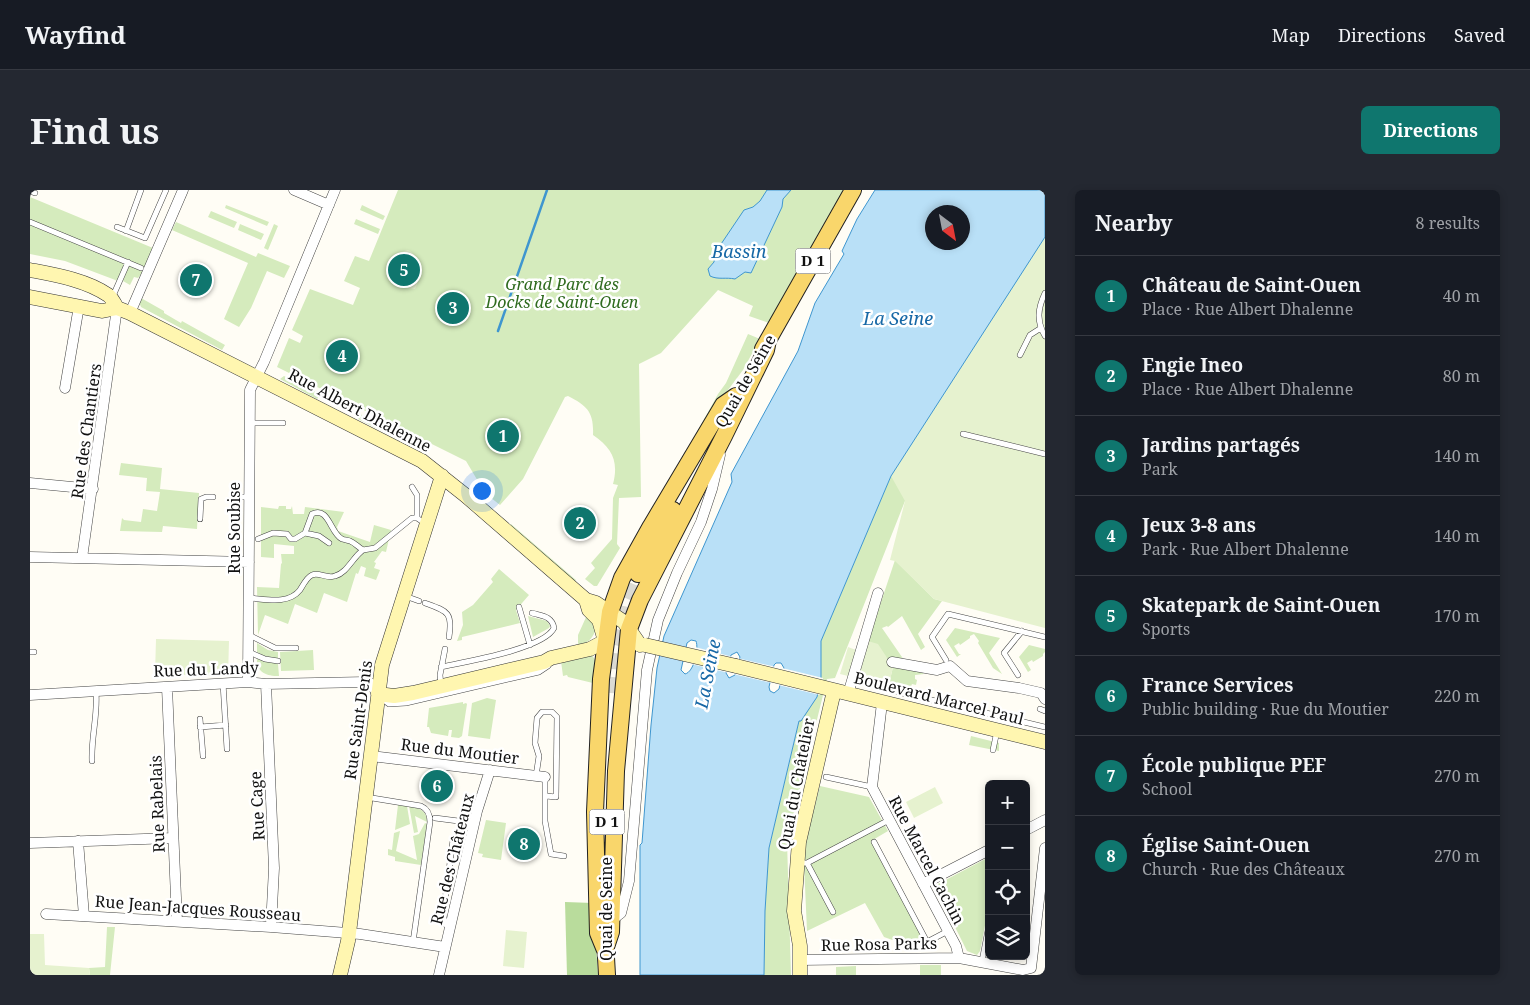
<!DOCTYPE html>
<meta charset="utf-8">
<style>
:root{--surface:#171b24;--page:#242831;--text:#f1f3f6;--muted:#9ea1a6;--line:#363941;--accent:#0f766e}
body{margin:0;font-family:"Noto Serif",serif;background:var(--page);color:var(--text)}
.controls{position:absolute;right:15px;bottom:15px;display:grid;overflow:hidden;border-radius:8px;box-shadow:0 2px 8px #0003}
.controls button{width:45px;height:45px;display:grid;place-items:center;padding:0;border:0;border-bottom:1px solid var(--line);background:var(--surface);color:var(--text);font:25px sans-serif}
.compass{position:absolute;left:895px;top:15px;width:45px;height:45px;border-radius:50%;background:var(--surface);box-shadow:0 2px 8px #0003;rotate:148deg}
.you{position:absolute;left:451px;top:300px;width:18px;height:18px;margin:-12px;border:4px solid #fff;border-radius:50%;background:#1a73e8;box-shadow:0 0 0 8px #1a73e833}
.badge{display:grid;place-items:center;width:32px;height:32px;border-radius:50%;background:var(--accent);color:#fff;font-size:16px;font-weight:700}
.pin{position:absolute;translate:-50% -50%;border:2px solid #fff;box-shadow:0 1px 5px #0006}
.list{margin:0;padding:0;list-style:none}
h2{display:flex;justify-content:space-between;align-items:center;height:65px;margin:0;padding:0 20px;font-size:21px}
h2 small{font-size:16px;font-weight:400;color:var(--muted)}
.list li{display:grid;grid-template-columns:32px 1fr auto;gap:15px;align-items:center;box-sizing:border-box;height:80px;padding:0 20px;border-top:1px solid var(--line)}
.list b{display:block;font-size:19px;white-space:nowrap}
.list p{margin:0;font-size:16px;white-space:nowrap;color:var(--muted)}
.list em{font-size:16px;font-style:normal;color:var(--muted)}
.icon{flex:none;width:28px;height:28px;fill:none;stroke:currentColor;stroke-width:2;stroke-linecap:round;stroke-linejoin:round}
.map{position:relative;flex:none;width:1015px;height:785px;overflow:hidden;border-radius:8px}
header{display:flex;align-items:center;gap:30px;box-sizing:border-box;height:70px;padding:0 25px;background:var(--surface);border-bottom:1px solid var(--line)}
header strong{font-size:24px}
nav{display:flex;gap:28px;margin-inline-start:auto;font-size:18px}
.intro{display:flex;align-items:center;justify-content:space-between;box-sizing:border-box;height:120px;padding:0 30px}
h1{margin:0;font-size:35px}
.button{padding:12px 22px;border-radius:8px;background:var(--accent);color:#fff;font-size:18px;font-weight:700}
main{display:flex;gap:30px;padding:0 30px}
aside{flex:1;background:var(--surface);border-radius:8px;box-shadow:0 2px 8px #0003}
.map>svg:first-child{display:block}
.green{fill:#d5ebbd}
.forest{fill:#b9dc9c}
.pitch{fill:#e6f2cf}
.water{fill:#b9e0f7;stroke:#3f96cf;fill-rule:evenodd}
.pier{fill:#fffdf5}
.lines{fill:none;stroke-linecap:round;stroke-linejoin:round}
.stream{stroke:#3f96cf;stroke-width:2.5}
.primary-tunnel{stroke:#dbdad3;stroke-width:16;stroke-dasharray:16 8;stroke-linecap:butt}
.lane-casing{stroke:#444;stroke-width:6}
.street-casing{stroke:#444;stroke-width:11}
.secondary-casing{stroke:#333;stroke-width:15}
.primary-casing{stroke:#222;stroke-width:18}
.lane{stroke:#fff;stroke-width:5}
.street{stroke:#fff;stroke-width:10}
.secondary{stroke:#fff6b0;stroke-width:14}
.primary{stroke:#f9d66b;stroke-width:16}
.secondary-bridge-casing{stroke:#333;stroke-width:15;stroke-linecap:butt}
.secondary-bridge{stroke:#fff6b0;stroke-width:14}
.labels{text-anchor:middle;stroke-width:5;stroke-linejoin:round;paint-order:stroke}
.shield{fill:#fff;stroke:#585858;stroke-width:1}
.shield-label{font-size:15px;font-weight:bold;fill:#111}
.park-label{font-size:16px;font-style:italic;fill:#2f6b1f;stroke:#fff}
.street-label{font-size:16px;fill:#111;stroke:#fff}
.water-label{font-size:18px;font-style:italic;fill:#1768a6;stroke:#fff}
</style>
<header>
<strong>Wayfind</strong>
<nav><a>Map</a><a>Directions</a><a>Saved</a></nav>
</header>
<div class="intro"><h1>Find us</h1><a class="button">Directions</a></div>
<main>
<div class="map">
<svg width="1015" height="785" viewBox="0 0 1015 785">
<rect width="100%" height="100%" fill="#fffdf5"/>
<path class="green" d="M368,0H815L739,133L719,126L723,116L688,100L631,163L609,174L611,307L589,308L587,354L590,358L567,396H564L555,389L565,378L561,373L582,349L583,308L588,295L583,294C589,271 582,258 563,245C564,223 558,216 538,206L535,207L493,289L470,315L455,303L436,271L247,177L259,148L270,153L273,146L262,140L280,99L323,115L330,98L314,91L325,66L339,71Z
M0,7L123,58L112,83L108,88L104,87L100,95L93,91L98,78L95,77L88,91L35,71L0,64Z
M196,15L239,32L237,36L195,18Z
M332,15L355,26L353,30L330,20Z
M181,21L207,32L204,38L178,27Z
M326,29L350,39L348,44L324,34Z
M146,32L226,67L228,63L260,76L254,88L237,81L221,118L209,137L194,129L218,73L142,40Z
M210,34L234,44L231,50L208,40Z
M244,34L248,36L238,60L234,58Z
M1015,47L875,311L805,488L797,489L757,651L761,785H734L735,721L739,658L769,531L791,489V451L861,286Z
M111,108L134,121V123L151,133L152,131L195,155L192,160L111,117L109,112Z
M718,144L730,149L713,180L692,208L646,280L688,204L696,193Z
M254,186L291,204L287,209L250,189Z
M330,224L393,255L394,262L328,229Z
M91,273L132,278L130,299L169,303L167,339L133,336L132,342L90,341L92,328L94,330L111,332L113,319L127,321L130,302L116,301L117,288L89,285Z
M249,316H256V319H261L262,316L263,324H274L275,317L314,322L307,337L308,341L340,352L344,335L361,340L356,362L352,361L344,372L346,373L344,378L350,380L346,390L334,386L336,378L331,376L328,384L326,383L317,412L294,403L287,423L265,414L258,434L235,425L228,445L227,397L249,398L251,374L252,373L251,364H264V356L244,354V368L231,367V317L248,319Z
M481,334L546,390L544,392L479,337Z
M865,370L904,409L912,411L888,444L895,457L891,460L872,426L858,437L857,436L852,438L874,470L894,484L885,485V489L887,490L886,495L882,494L880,499L878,498V500L858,498L863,477L838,451Z
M469,379L499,405L486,420L490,433L432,447V450L427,451L433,435L432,422L443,415L463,392L461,389Z
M557,425L566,437C564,448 559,452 548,456V445Z
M498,426L517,431L520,436L519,438L503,447Z
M925,438L970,448L959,463L972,484L963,478L948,453L949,451L944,444L940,446V448L930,455L929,453L924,456L929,464H931L927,467L916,450Z
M227,453L238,460L248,462V469L234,466L227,462Z
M999,455L1015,459V462L1013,464V466L1003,472L1002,470L997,473L1001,480L998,482L989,467Z
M283,460L284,480L251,481L250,462Z
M562,465C568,473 569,485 567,494L538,487L537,485L533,486L531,471Z
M227,468L248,474L249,486C236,486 226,482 227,468Z
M457,508L466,510L460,549L438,546L442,513Z
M433,512V514L436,513L437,514L432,546L429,548L421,547L422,540H419L418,546L401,543L399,537H397L399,518Z
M941,546L969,553V561L939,555Z
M790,596L839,607L858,641L841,651L892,747L890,752L874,754L854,747L835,713L777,741L773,651L783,623Z
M368,615L377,616L380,634L365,640Z
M379,616C389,618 397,620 397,632L385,626L388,642L384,643Z
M456,630L476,633L471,670L452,667L453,664L448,663Z
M395,633L397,634L391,675L365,671V667L358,665V659L362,660L364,643L370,641L366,661L387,670L383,646L389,644Z
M959,667V715L950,761L947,765L937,761L906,699L908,698V694Z
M77,737H85L80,785H60L59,778L75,777Z
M890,775H911V785H890Z
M826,776V785H806V777Z"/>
<path class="forest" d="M535,712L563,713L568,785H537Z"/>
<path class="pitch" d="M1015,47V438L904,409L865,371L860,370L875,311L861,286Z
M378,60C391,65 391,89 385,99C358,98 351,65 378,60Z
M126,449L199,451L198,486L125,484Z
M838,451L848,454L863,477L858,498L825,491Z
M818,457L826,460L818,486L810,484Z
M905,597L913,613L884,628L876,612Z
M476,740L497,742L494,778L473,776Z
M0,744H14L15,775L59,778L60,785H0Z"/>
<path class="water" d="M737,0H761L753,9L752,17L721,83L715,82L705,89C696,87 688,90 680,86L678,79L684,72L685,63L714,20L723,17L730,11Z
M845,0H1015V47L861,286L791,451V489L787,507L771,531H769L739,658L735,721L734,785H610V655L612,653L621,535L627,478L634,446L702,292L701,284L768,161L785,113L814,64L812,61L827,29ZM902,22H932V52H902ZM661,450L666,451C669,459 664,482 655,484L651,480L657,453ZM707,462L710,467L705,485L699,488L696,483L701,465ZM746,473H751L754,478L749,499L744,503L740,501L739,497L744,475Z"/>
<path class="pier" d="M665,457L703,467L699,483L661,474Z
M707,468L746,477L742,493L703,484Z
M752,478L793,488L790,505L748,495Z"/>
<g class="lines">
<path class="stream" d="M468,141L517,0"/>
<path class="primary-tunnel" d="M581,503L585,458L595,415L608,384"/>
<defs>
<path id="lane" d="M0,1L5,3
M0,32L111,78
M87,37L115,48L136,0
M96,41L111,0
M1015,103C1008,118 1006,131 1015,146
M83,106L98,72
M990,165L1000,145L1011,138
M220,233H253
M933,244L1015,264
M382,297L387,305V328
M203,307H219
M170,329L171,309L176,307H183
M275,343L289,346L299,353
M228,349L243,343L257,344L261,349H265L275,343L282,324C299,316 300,343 312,349C315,350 318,350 320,351C325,353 328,357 333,360L345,358L382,328H387L396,334
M375,406L389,411
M219,408C236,409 258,415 270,400C273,395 277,387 282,385C289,382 297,389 305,386C317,383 323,367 333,360
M395,413C417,421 423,422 419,447
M489,417L500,455
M219,445L245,458H266
M0,462H4
M219,462L235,469L248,471
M916,470L902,447L918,424L1015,447
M411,477C434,472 514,459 524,438C522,426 512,426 502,423
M988,485L974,463L992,441
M193,493L197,559
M411,496L410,485L415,459
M868,502L1015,537
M351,508L359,514L376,513L509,482L518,476
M1010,519L1015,521
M170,529L173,566
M170,537L196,535
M963,560L967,541
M62,571C61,547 68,525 66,502
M506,586L509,566L505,553L507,528L512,522H522L527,527L526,607L516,606
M515,587V631L521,664L534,666
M796,587L842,597
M336,607L391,616C398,619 400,625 400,632L383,752
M405,628L444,633
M844,652L897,752L918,741
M769,673H777L859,630
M777,673L803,722
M419,738L416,735L413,725L423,650L429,642L443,634
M952,771L959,735"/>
<path id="street" d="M264,0L299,15
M100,123L153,0
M35,198L49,116
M0,293L63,299
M0,367L219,372
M52,368L87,118
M862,472L907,480L920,476L937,491L989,498L1011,503L1015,509
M218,492L220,200L234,172L305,0
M236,494L244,678L241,737
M137,497L147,731
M818,504L848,403
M0,505L218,492L236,494L336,492L340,493L348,504
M852,513L842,597L926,756L929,768L993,780L1001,778L1015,658
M341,566L515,587
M996,640L1015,630
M48,651L54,726
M0,653L143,648
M893,694L959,660
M16,724L241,737L330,744L415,757
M582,730L591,723L599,691L617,480L628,430L647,383L671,332L682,299L690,265
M770,770L929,768
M409,785L447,621L460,580"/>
<path id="secondary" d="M0,80C26,85 56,90 78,105C82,108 85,114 87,118
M0,107L72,121L87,118L100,123L392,271L435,305L556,410L566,413L594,432L610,455
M556,410L559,420L569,430L575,451
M706,476L1015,552
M348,504L364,506L383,503L514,472L521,468L560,459L575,451
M310,785L318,751L352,475L412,286
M770,785V756L764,721L769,652L804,501"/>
<path id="primary" d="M733,159L823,0
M608,384L643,320
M575,750L577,785
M575,760L581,742L586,581L599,439L610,410L694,246L736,160L738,150
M575,760L568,743L565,622L571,489L580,422L592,388L621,336L693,215L706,206"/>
</defs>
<use href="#lane" class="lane-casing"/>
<use href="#street" class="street-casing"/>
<use href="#secondary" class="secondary-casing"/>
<use href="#primary" class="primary-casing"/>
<use href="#lane" class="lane"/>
<use href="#street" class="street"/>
<use href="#secondary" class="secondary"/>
<use href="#primary" class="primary"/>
<defs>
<path id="secondary-bridge" d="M615,455L706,476"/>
</defs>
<use href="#secondary-bridge" class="secondary-bridge-casing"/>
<use href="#secondary-bridge" class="secondary-bridge"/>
</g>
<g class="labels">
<g class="shield">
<rect x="765.5" y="58.5" width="35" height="25" rx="4"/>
<rect x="559.5" y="619.5" width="35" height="25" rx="4"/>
</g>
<g class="shield-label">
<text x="783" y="76">D 1</text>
<text x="577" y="637">D 1</text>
</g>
<g class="park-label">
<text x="532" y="100">Grand Parc des<tspan x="532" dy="18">Docks de Saint-Ouen</tspan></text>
</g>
<g class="street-label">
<text transform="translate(715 191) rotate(-60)" y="6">Quai de Seine</text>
<text transform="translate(330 220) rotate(28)" y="6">Rue Albert Dhalenne</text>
<text transform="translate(56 241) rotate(-82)" y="6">Rue des Chantiers</text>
<text transform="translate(204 338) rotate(-90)" y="6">Rue Soubise</text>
<text transform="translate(176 479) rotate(-2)" y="6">Rue du Landy</text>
<text transform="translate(909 508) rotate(14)" y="6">Boulevard Marcel Paul</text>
<text transform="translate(328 530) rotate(-82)" y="6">Rue Saint-Denis</text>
<text transform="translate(430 561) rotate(7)" y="6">Rue du Moutier</text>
<text transform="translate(766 594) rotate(-79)" y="6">Quai du Châtelier</text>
<text transform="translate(127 614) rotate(-92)" y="6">Rue Rabelais</text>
<text transform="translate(227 616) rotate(-93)" y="6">Rue Cage</text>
<text transform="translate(422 669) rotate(-76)" y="6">Rue des Châteaux</text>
<text transform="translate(897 670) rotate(62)" y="6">Rue Marcel Cachin</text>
<text transform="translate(168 718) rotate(4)" y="6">Rue Jean-Jacques Rousseau</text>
<text transform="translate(576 719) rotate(-90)" y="6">Quai de Seine</text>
<text transform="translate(849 754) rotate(-1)" y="6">Rue Rosa Parks</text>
</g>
<g class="water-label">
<text x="709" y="68">Bassin</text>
<text x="868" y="135">La Seine</text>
<text transform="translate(678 484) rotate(-79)" y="6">La Seine</text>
</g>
</g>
</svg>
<div class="controls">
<button>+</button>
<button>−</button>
<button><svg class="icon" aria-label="locate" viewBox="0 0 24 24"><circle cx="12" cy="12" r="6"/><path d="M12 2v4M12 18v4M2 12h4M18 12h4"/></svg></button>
<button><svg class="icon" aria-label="layers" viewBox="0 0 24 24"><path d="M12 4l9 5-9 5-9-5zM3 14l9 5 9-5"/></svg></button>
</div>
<svg class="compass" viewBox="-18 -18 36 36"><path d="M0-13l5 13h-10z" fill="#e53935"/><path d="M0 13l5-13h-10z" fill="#9ea1a6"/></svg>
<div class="you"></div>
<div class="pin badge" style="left:473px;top:246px">1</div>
<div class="pin badge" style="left:550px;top:333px">2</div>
<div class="pin badge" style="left:423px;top:118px">3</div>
<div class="pin badge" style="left:312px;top:166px">4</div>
<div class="pin badge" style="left:374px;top:80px">5</div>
<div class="pin badge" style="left:407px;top:596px">6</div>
<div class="pin badge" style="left:166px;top:90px">7</div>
<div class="pin badge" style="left:494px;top:654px">8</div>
</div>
<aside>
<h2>Nearby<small>8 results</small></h2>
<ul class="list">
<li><span class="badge">1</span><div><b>Château de Saint-Ouen</b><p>Place · Rue Albert Dhalenne</p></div><em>40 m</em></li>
<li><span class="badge">2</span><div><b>Engie Ineo</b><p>Place · Rue Albert Dhalenne</p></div><em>80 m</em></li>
<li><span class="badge">3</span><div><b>Jardins partagés</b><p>Park</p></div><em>140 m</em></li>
<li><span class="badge">4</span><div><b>Jeux 3-8 ans</b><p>Park · Rue Albert Dhalenne</p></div><em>140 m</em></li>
<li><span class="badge">5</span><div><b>Skatepark de Saint-Ouen</b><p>Sports</p></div><em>170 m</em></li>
<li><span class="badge">6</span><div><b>France Services</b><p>Public building · Rue du Moutier</p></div><em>220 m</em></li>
<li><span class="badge">7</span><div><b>École publique PEF</b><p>School</p></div><em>270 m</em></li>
<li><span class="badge">8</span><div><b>Église Saint-Ouen</b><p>Church · Rue des Châteaux</p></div><em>270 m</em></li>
</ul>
</aside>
</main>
